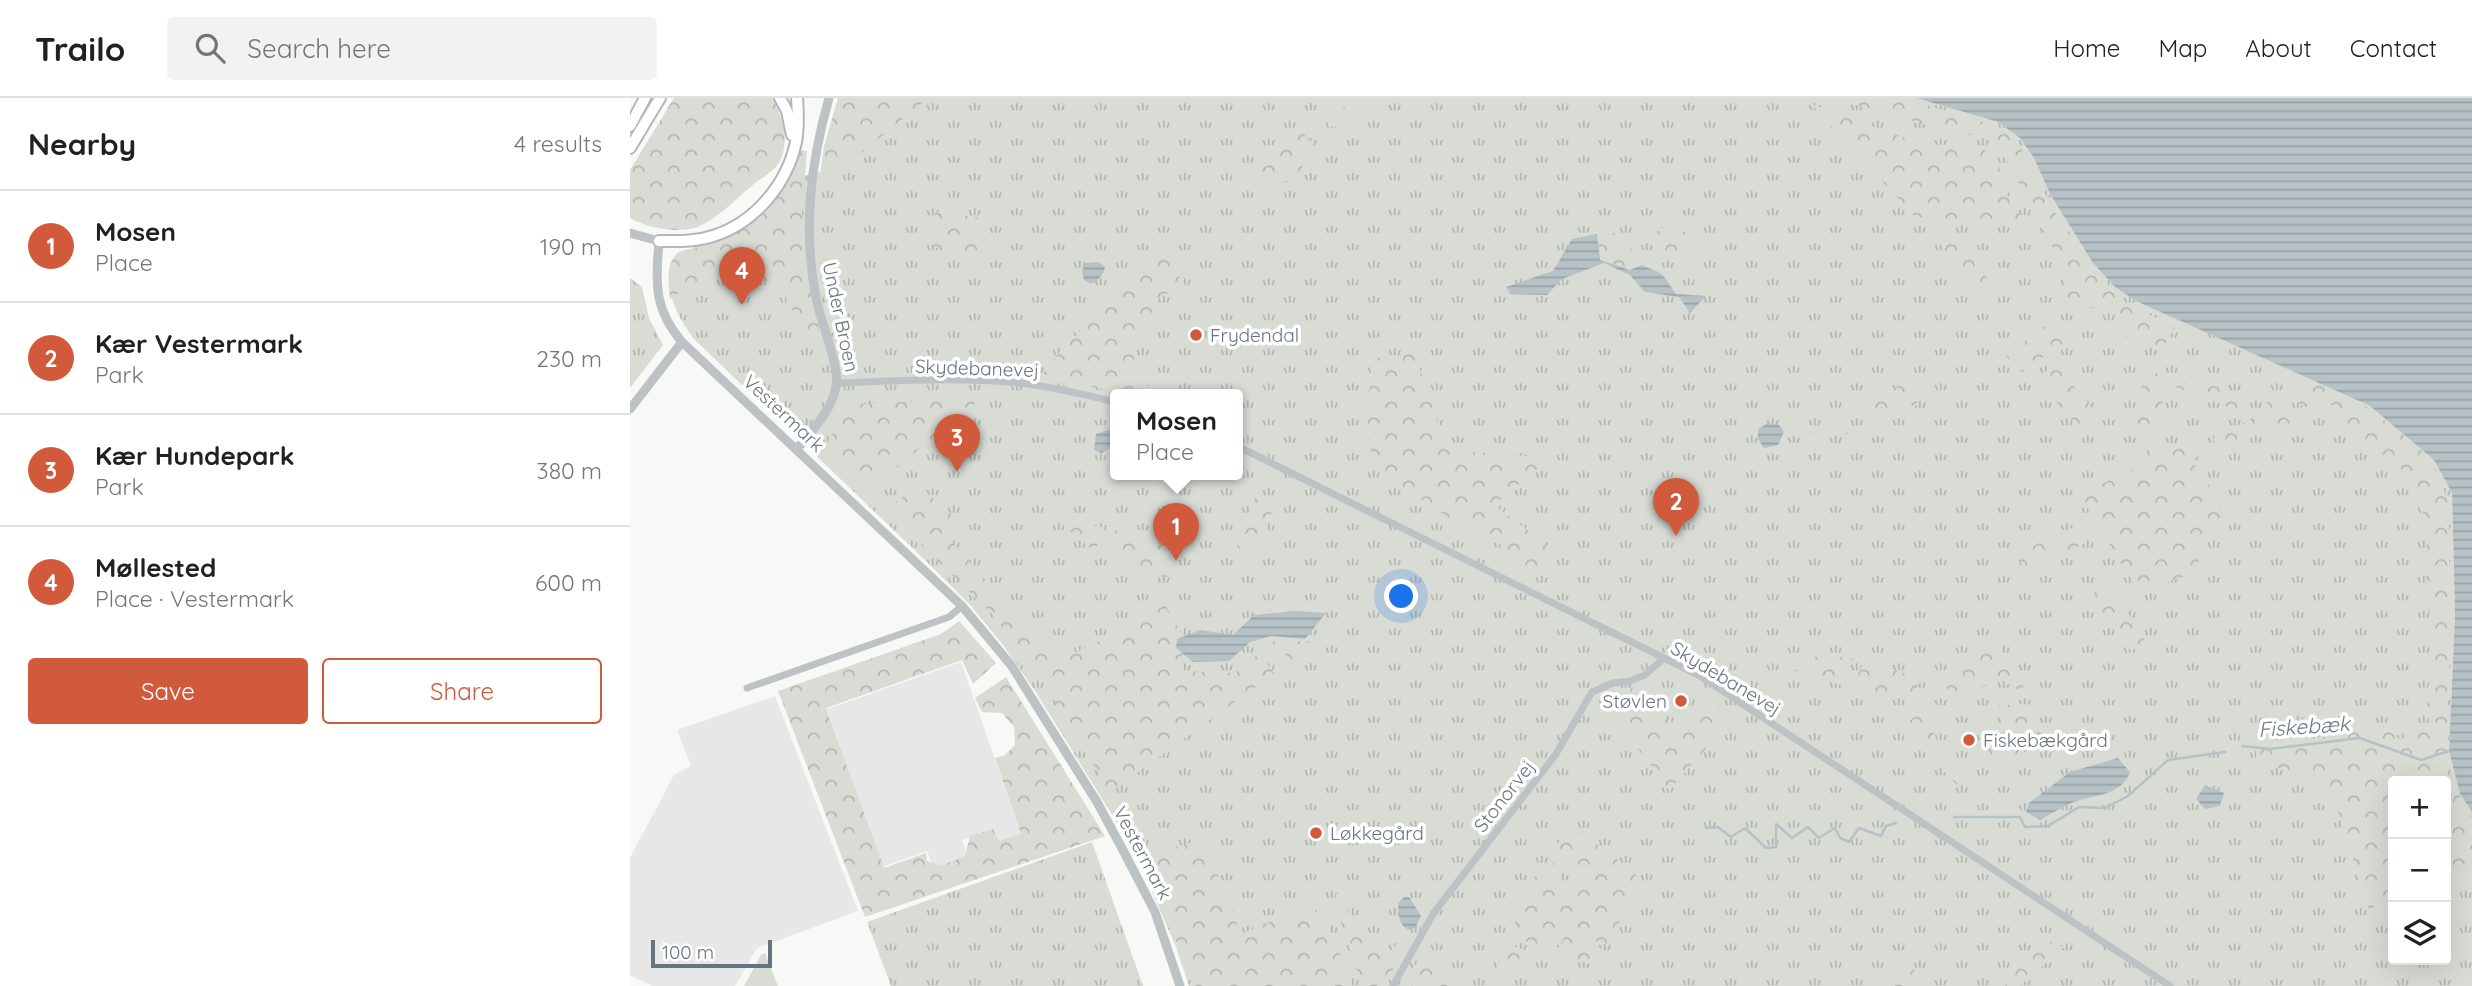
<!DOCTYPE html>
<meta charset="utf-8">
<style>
:root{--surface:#fff;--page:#f2f2f2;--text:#202124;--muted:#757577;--line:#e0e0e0;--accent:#d15a3d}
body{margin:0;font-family:Quicksand,sans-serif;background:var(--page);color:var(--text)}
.controls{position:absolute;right:21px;bottom:21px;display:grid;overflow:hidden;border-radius:7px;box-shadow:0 7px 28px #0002}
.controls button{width:63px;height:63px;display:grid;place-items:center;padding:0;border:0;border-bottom:2px solid var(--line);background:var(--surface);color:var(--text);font:35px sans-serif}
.scale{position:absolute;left:21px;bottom:18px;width:121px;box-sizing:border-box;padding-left:7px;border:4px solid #66747d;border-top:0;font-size:19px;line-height:24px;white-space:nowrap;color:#66747d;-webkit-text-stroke:5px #fff;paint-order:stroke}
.you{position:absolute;left:772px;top:499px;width:24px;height:24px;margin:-18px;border:5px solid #fff;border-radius:50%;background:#1a73e8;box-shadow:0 0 0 10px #1a73e833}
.badge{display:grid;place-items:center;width:46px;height:46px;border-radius:50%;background:var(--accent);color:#fff;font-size:23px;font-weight:700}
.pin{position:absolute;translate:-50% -58px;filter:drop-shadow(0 2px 4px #0008)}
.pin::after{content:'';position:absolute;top:37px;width:24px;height:21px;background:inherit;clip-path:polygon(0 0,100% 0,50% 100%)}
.popup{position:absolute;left:480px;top:291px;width:133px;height:91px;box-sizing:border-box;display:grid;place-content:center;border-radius:7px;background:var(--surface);filter:drop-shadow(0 2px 5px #0005);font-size:23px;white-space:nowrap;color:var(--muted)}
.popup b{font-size:26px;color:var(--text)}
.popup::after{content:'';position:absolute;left:50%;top:100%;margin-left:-14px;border:14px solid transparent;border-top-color:var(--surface)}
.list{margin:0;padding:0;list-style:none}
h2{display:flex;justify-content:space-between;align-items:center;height:91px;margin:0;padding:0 28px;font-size:30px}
h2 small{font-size:23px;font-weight:400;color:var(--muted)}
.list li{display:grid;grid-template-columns:46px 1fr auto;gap:21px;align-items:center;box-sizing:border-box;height:112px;padding:0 28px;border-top:2px solid var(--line)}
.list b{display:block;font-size:26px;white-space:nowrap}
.list p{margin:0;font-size:23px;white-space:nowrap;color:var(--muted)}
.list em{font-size:23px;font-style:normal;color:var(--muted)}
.actions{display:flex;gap:14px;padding:21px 28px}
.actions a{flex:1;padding:16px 0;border:2px solid var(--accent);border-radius:7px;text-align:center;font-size:24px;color:var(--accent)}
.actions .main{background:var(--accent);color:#fff}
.icon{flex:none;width:38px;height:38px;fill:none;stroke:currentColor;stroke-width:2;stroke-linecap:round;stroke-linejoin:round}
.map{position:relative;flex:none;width:1842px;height:888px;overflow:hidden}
header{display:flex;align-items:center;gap:42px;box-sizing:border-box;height:98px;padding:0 35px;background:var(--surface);border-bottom:2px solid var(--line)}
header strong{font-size:33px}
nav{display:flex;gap:38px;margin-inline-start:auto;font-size:24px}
.search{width:490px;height:63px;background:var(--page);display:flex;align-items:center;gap:18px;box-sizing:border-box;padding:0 24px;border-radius:7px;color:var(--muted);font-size:26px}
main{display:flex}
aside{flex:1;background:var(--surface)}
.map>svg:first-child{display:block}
.built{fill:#e6e7e6}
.grass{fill:url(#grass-tufts);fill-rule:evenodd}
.forest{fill:url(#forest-crowns)}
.pitch{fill:#d8dcd5}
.water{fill:url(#water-rules)}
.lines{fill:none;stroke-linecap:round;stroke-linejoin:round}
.stream{stroke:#b6c2c5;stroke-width:2.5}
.trunk-casing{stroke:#b3b7ba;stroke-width:14}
.minor{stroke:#bdc2c5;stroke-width:7}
.tertiary{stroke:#bdc2c5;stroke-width:9}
.trunk{stroke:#fff;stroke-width:10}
.poi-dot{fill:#d15a3d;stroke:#fff;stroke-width:2.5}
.labels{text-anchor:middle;stroke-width:7;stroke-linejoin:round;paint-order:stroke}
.street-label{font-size:19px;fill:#66747d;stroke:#fff}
.poi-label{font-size:19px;fill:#66747d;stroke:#fff;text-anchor:start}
.water-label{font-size:21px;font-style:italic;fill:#66797f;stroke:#fff}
</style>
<header>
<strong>Trailo</strong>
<div class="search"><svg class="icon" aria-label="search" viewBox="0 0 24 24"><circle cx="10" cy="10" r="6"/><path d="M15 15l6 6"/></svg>Search here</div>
<nav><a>Home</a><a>Map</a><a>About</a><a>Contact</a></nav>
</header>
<main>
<aside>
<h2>Nearby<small>4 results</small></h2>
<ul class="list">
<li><span class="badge">1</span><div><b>Mosen</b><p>Place</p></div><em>190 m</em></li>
<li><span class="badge">2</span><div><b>Kær Vestermark</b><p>Park</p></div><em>230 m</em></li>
<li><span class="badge">3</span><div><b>Kær Hundepark</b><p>Park</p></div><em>380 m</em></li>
<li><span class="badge">4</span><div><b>Møllested</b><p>Place · Vestermark</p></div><em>600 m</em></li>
</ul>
<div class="actions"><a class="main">Save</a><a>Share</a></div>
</aside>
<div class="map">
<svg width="1842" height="888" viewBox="0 0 1842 888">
<defs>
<pattern id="grass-tufts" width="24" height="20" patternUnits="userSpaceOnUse" patternTransform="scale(1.75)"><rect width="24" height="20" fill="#d8dcd5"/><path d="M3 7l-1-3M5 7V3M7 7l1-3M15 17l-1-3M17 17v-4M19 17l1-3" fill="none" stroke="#b3b7b2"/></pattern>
<pattern id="forest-crowns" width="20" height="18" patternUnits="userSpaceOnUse" patternTransform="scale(1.75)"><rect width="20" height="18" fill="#d8dcd5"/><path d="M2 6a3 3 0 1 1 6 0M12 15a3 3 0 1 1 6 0" fill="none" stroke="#b3b7b2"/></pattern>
<pattern id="water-rules" width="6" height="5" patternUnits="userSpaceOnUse" patternTransform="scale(1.75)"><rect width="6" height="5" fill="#b6c2c5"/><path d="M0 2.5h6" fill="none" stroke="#98a2a5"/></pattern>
</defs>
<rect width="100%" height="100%" fill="#f8f8f6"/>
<path class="built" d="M331,564L391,736L366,745L361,731L332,742L338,761L304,773L297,753L252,769L197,611Z
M145,598L228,813L127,850L105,888H22L0,877V760L44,677L61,668L47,632Z"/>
<path class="grass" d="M291,0H1286L1368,24L1390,40L1404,60L1420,96L1463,165L1485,189L1507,203L1740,308L1804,362L1822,395L1825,517L1819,653L1830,696L1842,714V888H559L546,849L504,752L407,596L373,547L341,508L295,462L64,241C45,216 30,185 47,155C61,150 76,150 90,145C121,134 145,107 163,81L204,70ZM485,297H607V377H485ZM1763,683H1816V862H1763Z
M0,180L12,189L19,220L33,247L0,290Z
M462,744L513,888H261L237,824Z"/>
<path class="forest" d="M44,0H142C153,18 159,41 151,61C147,71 132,80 124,86C107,100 88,120 68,129C48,136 18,130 0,120V72Z
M208,0H298L188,91L194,48Z
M722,0H741L708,29L697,28Z
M1201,0H1271L1348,22L1385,39L1427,118L1489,201L1545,230L1530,254L1491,237L1489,212L1437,208L1435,171L1400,110L1379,65L1358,41L1297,27Z
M1181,6L1294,47L1347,46L1369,64L1372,89L1397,125L1285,119Z
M669,32L683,44L666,82L630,89L632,56Z
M171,52L177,53L172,113L175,154L189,232L181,235L166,218L149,188L140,192L114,146L88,158L84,172L40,201C39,187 34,164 49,155C56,150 76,148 85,144C135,125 153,100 171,52Z
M305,114L353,120L352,151L328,162L293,142Z
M1045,124L1068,148L1048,169L1024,149L1019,137Z
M989,135L1013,166L1000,171L970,162L967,136Z
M1331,135L1361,187L1348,203L1304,136Z
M529,151L555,187L530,199L504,247L505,279L523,292L520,297H495L412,276L429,255Z
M1424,220L1441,239L1392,275L1376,258Z
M781,245L817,352L920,360L864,407L931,457L914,477L891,481L868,443L819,420L761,381L741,357L735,320L744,260L771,258Z
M1425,265L1468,317L1454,335L1407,282Z
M1515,270L1538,280L1526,336L1518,337L1503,330Z
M1549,273L1613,299L1607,312L1545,289Z
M1272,276L1293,295L1284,310L1260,282Z
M1678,280L1739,310L1790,351L1810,377L1819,410V456L1823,516L1818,592L1816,673L1842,720V767L1816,778V683H1763V801L1739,811L1697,679L1626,666V646L1685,640L1740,629L1756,630L1771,642L1784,631L1795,632L1801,641L1796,600L1803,565L1795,467L1798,430L1790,405L1770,369L1716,330L1703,307L1675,309L1654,299Z
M1247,294L1258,302L1262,321L1256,327L1252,308L1243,317L1238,312L1239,298Z
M350,301L238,393L195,349L211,320L226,306Z
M1637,304L1658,307L1664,324L1586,348L1583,340L1629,317Z
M1161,327L1223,328L1239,333L1226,336L1163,335Z
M1521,343L1534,349L1577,346L1581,351L1563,361L1570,384L1578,385L1597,429L1559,446L1573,472L1509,494L1449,397L1511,367Z
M289,388L330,424L318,439L427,563L485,536L535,507L552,536L553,573L605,575L630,555L644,576L480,694L412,583L362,516L255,411Z
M627,394L646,403L626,457L612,455L607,448Z
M434,425L475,429L465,454L432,426Z
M1444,429L1454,446L1393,472L1388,455Z
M482,432L541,449L546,472L537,479L471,456Z
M1481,487L1517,546L1501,553L1459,497Z
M329,523L366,565L343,586L332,562L196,610L254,770L296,755L297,763L311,768L335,758L340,738L363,731L369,743L391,736L365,660L375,657L385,647L384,629L372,615L352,614L345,600L376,579L475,738L235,819L148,593L311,536Z
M679,543L672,570L640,544Z
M1367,546L1399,598L1370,581L1325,602L1309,580Z
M1193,555L1223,561L1211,587L1163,572Z
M1234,563L1293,581L1276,601L1223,589Z
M1005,589L1054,636L1084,605L1104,620L1039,692L971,601Z
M1308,604L1300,628L1321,669L1336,662L1325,678L1331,691L1271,628Z
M1398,606L1419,637L1383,662L1362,658L1349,643L1373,627L1369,607Z
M936,733L952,735L1005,775L1009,787L977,847L926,830L912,850L889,840L881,808L919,762L933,772L926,792L943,801L958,783L922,754Z
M574,741L611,836L682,806L705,841L722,888H563L515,758Z
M707,794L739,849L759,855L773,837L781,840L754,888H732L704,804Z
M935,838L973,851L963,867L925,855Z
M1414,841L1434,849L1390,888H1376L1370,881Z
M878,846L903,855L891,878L866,870Z
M792,858L843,888H782L776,880Z
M1277,866L1289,876L1288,888H1256L1250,884Z"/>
<path class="pitch" d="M135,855L148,888H114L131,857Z"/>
<path class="water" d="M1286,0H1842V714L1830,696L1819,653L1825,517L1822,395L1804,362L1740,308L1506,203L1485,189L1463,165L1420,96L1404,60L1390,40L1368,24Z
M967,136L970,162L1000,172L1012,167L1032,176L1046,196L1076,198L1060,215L1049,199L1015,194L1000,177L974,165L932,181L917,197L880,196L876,189L923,173L942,141Z
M468,164L475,169C474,177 468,182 461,186L454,182L452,173L456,165Z
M1138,325L1149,327L1154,334L1148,347L1134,350L1128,341V331Z
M478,332L485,334L483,348L472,355L464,352L466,336Z
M666,513L696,515L675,541L641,538L620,544L599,563L563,564L546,550L547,541L570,532L603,537L624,517Z
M1488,660L1500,674C1492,696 1468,697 1450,702C1436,706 1423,715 1410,722L1396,714L1399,705L1440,674Z
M1575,687L1594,695L1590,708L1575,711L1566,701Z
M774,799H779L791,818L785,830L779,832C768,827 769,816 768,805Z"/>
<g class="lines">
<path class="stream" d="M1612,648L1640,651L1730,640L1791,662L1819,653
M1324,719H1390L1395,729L1418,728L1449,709L1475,710L1498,698L1538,662L1595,654
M1076,730L1088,729L1101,739L1115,730L1136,750L1146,749V726L1162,740L1178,729L1189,740L1205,730L1210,740L1219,744L1229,730L1251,738L1256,728L1266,725"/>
<defs>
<path id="trunk" d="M150,0L157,13L162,37
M0,28L15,0
M0,50L30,0
M29,143C47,143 65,144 83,138C125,125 157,86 166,44C169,29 168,14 167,0"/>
</defs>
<use href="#trunk" class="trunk-casing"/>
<path class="minor" d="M207,285C268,283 329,279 390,285C422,289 453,296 485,304
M607,348L1070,578L1540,888
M117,590L319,519L332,508
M763,888L803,816L926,656L962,594L983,585L1000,583L1015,577L1034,560"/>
<path class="tertiary" d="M0,135L29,143C26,185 23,210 52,244L332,508L381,567L467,704L495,756L525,814L550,888
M0,311L52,244
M167,351C182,332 202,313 206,288C210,268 190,223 186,200C173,132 180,67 199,0"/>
<use href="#trunk" class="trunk"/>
</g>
<g class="poi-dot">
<circle cx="566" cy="237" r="7"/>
<circle cx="1051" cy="603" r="7"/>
<circle cx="1339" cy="642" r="7"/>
<circle cx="686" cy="735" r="7"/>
</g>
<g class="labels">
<g class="street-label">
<text transform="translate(211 219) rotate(78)" y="7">Under Broen</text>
<text transform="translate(347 270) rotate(2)" y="7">Skydebanevej</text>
<text transform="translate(154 315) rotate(43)" y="7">Vestermark</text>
<text transform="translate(1096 580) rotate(31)" y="7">Skydebanevej</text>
<text transform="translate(874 698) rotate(-52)" y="7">Stonorvej</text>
<text transform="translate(513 755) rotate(62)" y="7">Vestermark</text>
</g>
<g class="poi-label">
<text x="580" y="244">Frydendal</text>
<text x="1037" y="610" text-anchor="end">Støvlen</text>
<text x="1353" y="649">Fiskebækgård</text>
<text x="700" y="742">Løkkegård</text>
</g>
<g class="water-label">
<text transform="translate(1674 629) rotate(-4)" y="7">Fiskebæk</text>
</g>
</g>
</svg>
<div class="controls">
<button>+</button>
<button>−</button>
<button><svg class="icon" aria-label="layers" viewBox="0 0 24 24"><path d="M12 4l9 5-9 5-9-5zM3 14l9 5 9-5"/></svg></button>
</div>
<div class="scale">100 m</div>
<div class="you"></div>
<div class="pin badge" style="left:546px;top:463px">1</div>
<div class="popup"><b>Mosen</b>Place</div>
<div class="pin badge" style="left:1046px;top:438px">2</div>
<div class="pin badge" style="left:327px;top:374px">3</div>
<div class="pin badge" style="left:112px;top:207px">4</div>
</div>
</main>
